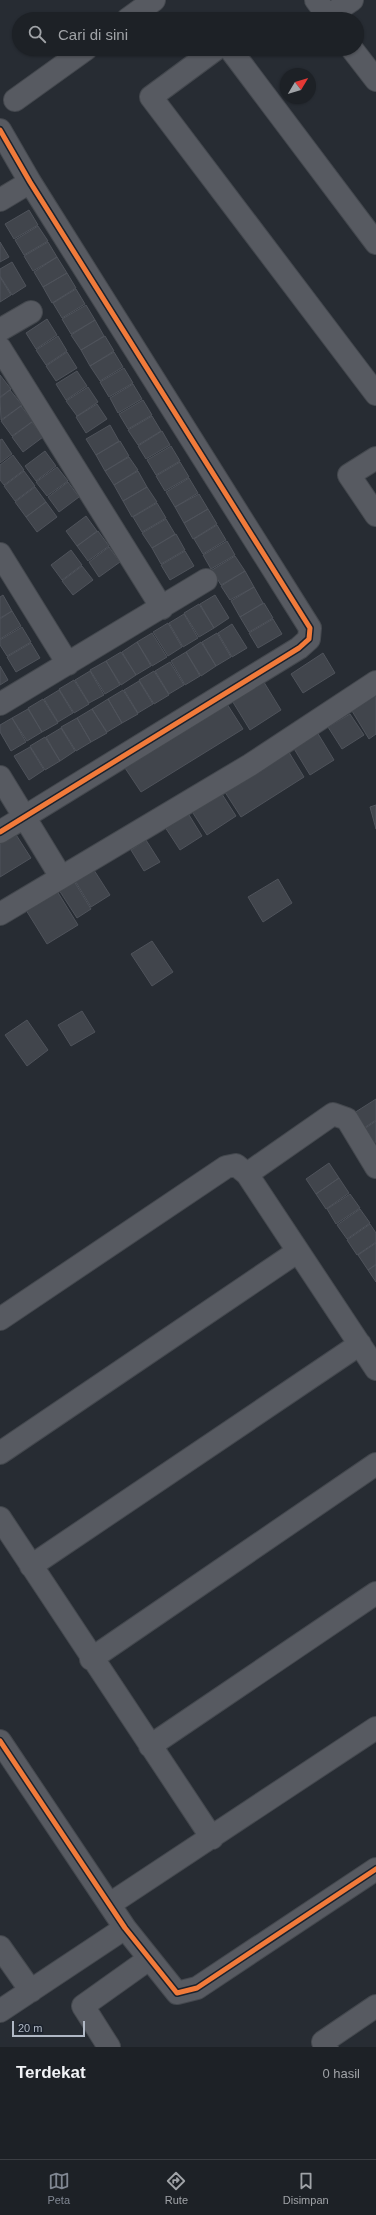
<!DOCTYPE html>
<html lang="id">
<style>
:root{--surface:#1d2126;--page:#25292e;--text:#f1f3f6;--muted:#a0a3a7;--line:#3b3e43;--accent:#808792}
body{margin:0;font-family:Arial,sans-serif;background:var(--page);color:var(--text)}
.compass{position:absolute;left:280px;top:68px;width:36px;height:36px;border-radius:50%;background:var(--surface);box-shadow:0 1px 3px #0004;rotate:52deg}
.scale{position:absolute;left:12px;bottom:10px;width:73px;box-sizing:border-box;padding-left:4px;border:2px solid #b0b8c5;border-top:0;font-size:11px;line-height:14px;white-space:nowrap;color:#b0b8c5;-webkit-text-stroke:3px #1b222d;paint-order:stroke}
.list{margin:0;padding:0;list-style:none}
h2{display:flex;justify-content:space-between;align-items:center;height:52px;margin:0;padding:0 16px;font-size:17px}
h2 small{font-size:13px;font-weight:400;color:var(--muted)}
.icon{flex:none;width:22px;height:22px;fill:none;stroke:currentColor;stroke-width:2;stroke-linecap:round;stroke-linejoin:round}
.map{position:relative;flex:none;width:376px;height:2047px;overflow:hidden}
.search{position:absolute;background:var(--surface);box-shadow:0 1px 3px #0004;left:12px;right:12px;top:12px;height:44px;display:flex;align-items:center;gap:10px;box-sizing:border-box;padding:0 14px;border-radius:22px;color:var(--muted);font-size:15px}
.sheet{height:112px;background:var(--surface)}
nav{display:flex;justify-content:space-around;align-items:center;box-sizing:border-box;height:56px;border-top:1px solid var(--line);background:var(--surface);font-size:11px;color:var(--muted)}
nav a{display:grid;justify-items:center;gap:2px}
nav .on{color:var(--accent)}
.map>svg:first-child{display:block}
.building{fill:#41454c;stroke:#4f535b}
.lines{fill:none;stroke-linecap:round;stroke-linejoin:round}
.minor-casing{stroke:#44484e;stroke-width:24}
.minor{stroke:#575a61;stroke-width:22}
.cycleway-casing{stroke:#1b222d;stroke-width:8}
.cycleway{stroke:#f17a3a;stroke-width:5}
</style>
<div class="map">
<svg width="376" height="2047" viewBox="0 0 376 2047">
<rect width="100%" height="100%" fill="#272c33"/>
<path class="building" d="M29,210L38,225L14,239L5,224Z
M38,226L48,241L24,255L15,240Z
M0,242L9,257L0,262Z
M48,242L57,257L33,271L24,256Z
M57,257L67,273L43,287L34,272Z
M12,262L26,286L12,295L0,276V269Z
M67,273L76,288L52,303L43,287Z
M0,277L11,295L0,302Z
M76,289L85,304L62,318L53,303Z
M86,305L95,320L71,334L62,319Z
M47,319L57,335L36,349L26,333Z
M95,320L104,336L81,350L71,335Z
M58,336L67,351L46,365L36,350Z
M105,336L114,351L90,366L81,350Z
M67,352L77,368L56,381L46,366Z
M114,352L123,367L100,381L90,366Z
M124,368L133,383L109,397L100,382Z
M77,371L87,386L66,400L56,384Z
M0,375L11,389L0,397Z
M133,384L142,399L118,413L110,398Z
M88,387L98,402L77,416L66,401Z
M10,390L22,405L1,420L0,398Z
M143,400L152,415L128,429L119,414Z
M97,404L107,419L86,433L76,417Z
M21,406L33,421L12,436L1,421Z
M152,416L161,431L138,445L128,430Z
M32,422L43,437L23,452L12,437Z
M110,425L119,441L96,455L86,439Z
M162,431L170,445L146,459L138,446Z
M2,439L12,454L0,463V440Z
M120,441L129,456L105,471L96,455Z
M171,446L180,461L156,475L147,460Z
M45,451L56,466L36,481L25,466Z
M13,455L24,470L4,485L0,480V465Z
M129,457L138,470L114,485L105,471Z
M180,462L189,477L165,491L156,476Z
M57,467L68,481L47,496L36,482Z
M24,471L35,486L15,501L4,486Z
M138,471L147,487L123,501L114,485Z
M189,478L198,493L175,507L166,492Z
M68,482L79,497L59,512L48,497Z
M35,487L46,502L26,517L15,502Z
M147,487L157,502L132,517L123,501Z
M199,494L208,509L184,523L175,507Z
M46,502L57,517L37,532L26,517Z
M157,503L166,518L142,532L133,517Z
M208,509L217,524L193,539L184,523Z
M86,516L97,531L77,546L66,531Z
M166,519L175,534L152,548L142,533Z
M217,525L226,540L203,554L194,539Z
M98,531L109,546L88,561L77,546Z
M176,534L185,550L161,564L152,548Z
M227,541L235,555L211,569L203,555Z
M109,547L120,562L99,577L89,562Z
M71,550L82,565L62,580L51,565Z
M185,551L194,566L170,580L161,565Z
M235,556L245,571L221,585L212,570Z
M82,566L93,580L73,595L62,581Z
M245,571L254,587L230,600L221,586Z
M254,587L263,603L240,617L231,601Z
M3,595L12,611L0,618V597Z
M215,595L229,618L214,628L200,604Z
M264,603L273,618L249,632L240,617Z
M199,604L214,628L199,637L184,613Z
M12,611L21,626L0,639V619Z
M184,614L198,638L183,647L169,623Z
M273,619L282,634L258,648L249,633Z
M168,623L182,647L168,656L153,632Z
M232,624L247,648L232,657L218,633Z
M22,627L31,642L7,656L0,645V640Z
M152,633L167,657L152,666L137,642Z
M217,633L231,657L216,666L202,642Z
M137,642L151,666L136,675L122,652Z
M201,642L216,666L201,676L186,652Z
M31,643L40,658L16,672L7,657Z
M121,652L136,675L121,685L106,661Z
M186,652L200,676L185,685L171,661Z
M323,653L335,673L303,693L291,674Z
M106,661L120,685L105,694L90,670Z
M170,662L184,685L169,694L155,671Z
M0,666L8,680L0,685Z
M90,671L104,695L89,703L75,680Z
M154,671L169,695L154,704L139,680Z
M262,679L281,710L250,730L231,699Z
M74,680L89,704L74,713L59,689Z
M139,681L153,704L138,713L124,690Z
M59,690L73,713L58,722L44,699Z
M123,690L138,714L122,723L108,699Z
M376,695V734L369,739L352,711Z
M43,699L58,723L42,732L28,708Z
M108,699L122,723L107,732L92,709Z
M227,704L243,729L141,792L125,768Z
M28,709L42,732L27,741L12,718Z
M92,709L107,733L91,742L77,718Z
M350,714L364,735L342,749L328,727Z
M12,718L26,742L11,751L0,732V725Z
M77,718L91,742L76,751L61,727Z
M61,728L75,751L60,761L46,737Z
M317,732L334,760L310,775L293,747Z
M45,737L60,761L45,770L30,746Z
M30,747L44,770L29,780L14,756Z
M287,749L304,777L241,817L223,789Z
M220,791L236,816L207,835L191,810Z
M376,805V829L370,807Z
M186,810L202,836L180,850L163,824Z
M13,830L31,858L0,877V838Z
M146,840L160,862L144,871L131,850Z
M92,867L110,895L91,907L74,879Z
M278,879L292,903L263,922L248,897Z
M74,881L91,909L77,918L59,890Z
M57,891L78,925L47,944L26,910Z
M152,941L173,972L152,986L131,954Z
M82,1011L95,1032L71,1046L58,1025Z
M27,1020L48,1050L27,1066L5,1035Z
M376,1099V1120L364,1128L354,1113Z
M376,1121V1142L374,1143L364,1129Z
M329,1163L339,1178L316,1194L306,1179Z
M339,1178L349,1193L326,1209L316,1194Z
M350,1194L360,1208L336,1224L327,1209Z
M360,1209L370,1223L347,1239L337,1225Z
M370,1224L376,1233V1242L357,1255L347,1240Z
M376,1243V1264L368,1270L358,1255Z
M376,1265V1282L368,1270Z"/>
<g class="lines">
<defs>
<path id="minor" d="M316,0L330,19
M328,16L352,0
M128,19L154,0
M216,49L151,97L376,394
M230,49L376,243
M352,49L376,80
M15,100L86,49
M0,130L30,182L310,628L309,639L299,648L0,832
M0,200L30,182
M0,330L31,312
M0,348L162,608
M376,458L349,475L376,515
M0,554L68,664
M0,704L206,580
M0,777L61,877
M0,914L250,765L376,682
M247,1174L333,1114L347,1119L376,1167
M0,1319L226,1167L236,1165L247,1174L376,1369
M0,1453L297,1252
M0,1518L212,1838
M31,1566L360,1344
M91,1659L376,1464
M0,1741L125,1928L177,1993L197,1988L376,1869
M150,1746L376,1593
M110,1904L376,1728
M0,1947L31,1991
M0,2011L125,1928
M109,2047L83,2006L149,1959
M327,2047L323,2042L376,2006"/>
</defs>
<use href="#minor" class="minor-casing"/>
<use href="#minor" class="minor"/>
<defs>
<path id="cycleway" d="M0,130L30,182L310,628L309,639L299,648L0,832
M0,1741L125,1928L177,1993L197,1988L376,1869"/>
</defs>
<use href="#cycleway" class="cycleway-casing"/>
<use href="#cycleway" class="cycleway"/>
</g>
</svg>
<svg class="compass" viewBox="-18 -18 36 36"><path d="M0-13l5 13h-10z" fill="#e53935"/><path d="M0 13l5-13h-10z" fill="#a0a3a7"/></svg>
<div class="scale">20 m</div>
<div class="search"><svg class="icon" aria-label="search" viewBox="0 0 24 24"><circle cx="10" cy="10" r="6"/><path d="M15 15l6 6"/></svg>Cari di sini</div>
</div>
<section class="sheet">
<h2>Terdekat<small>0 hasil</small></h2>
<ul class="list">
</ul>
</section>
<nav>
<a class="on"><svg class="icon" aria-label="map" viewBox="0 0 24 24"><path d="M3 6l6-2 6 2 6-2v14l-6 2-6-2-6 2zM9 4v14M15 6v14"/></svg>Peta</a>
<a><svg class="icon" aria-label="directions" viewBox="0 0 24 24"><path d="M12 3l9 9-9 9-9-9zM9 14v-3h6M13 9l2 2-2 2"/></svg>Rute</a>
<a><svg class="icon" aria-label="saved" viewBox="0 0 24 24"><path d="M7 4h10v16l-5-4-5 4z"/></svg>Disimpan</a>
</nav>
